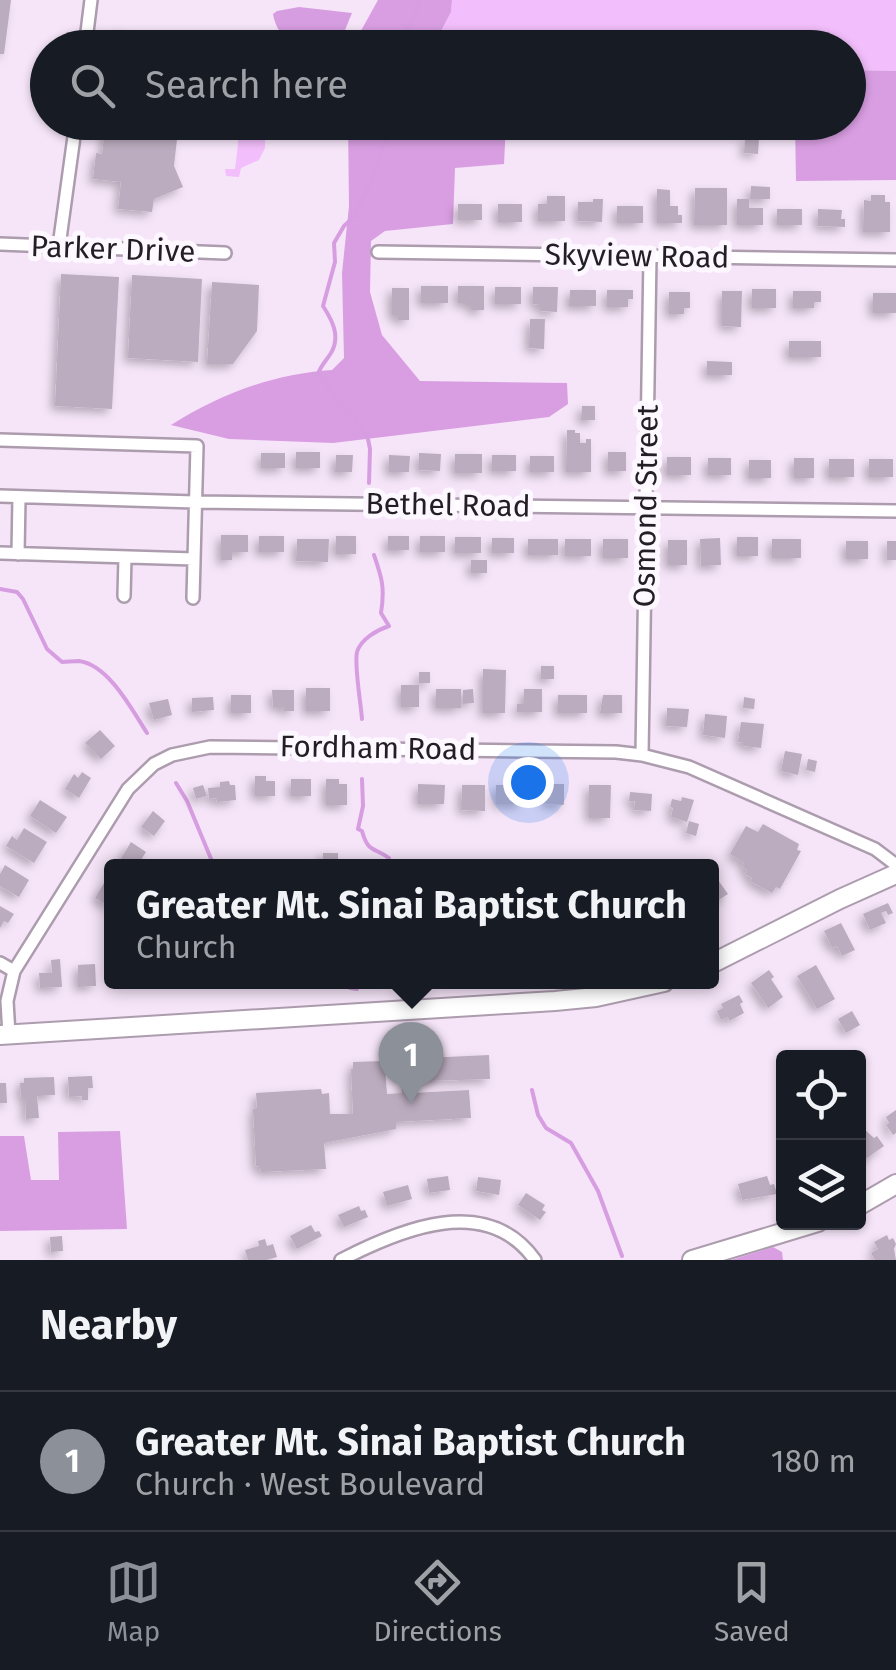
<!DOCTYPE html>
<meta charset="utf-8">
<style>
:root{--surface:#171b24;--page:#242831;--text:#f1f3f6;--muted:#9ea1a6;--line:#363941;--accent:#8c9099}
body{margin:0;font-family:"Fira Sans",sans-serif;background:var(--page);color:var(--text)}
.controls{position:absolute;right:30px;bottom:30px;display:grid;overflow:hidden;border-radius:10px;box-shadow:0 2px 8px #0004}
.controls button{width:90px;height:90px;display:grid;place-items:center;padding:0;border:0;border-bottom:2px solid var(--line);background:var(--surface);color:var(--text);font:50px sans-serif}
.you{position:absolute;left:528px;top:782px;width:35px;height:35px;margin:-25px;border:8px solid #fff;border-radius:50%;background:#1a73e8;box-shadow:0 0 0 15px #1a73e833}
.badge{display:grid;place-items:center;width:65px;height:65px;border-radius:50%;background:var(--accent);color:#fff;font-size:32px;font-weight:700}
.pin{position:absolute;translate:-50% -82px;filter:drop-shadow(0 2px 5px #0008)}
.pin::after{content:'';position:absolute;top:52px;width:35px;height:30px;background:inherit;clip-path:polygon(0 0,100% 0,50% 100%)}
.popup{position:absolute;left:104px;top:859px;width:615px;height:130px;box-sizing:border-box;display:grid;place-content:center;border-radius:10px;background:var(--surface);filter:drop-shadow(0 2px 8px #0005);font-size:32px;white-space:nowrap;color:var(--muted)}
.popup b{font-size:38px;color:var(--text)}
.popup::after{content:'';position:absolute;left:50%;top:100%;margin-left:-20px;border:20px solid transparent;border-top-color:var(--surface)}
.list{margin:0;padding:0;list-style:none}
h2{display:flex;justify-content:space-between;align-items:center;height:130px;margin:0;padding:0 40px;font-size:42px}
h2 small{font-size:32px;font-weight:400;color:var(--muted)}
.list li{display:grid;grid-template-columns:65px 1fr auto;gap:30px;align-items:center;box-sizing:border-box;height:140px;padding:0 40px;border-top:2px solid var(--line)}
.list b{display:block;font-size:38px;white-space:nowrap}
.list p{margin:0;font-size:32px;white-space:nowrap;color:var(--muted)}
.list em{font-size:32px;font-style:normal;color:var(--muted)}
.icon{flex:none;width:55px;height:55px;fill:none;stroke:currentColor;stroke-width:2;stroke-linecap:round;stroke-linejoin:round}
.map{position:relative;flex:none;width:896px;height:1260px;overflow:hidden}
.search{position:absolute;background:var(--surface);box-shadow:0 2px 8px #0004;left:30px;right:30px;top:30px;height:110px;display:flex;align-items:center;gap:25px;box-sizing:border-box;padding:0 35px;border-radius:55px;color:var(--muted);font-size:38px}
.sheet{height:270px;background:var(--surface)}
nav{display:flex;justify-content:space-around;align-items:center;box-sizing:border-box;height:140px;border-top:2px solid var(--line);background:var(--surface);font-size:28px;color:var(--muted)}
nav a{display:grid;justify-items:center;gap:5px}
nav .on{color:var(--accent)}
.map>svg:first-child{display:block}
.green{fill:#f2befb}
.forest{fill:#d99ee2}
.water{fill:#d79de1}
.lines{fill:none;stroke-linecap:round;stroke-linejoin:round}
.stream{stroke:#d79de1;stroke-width:4}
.building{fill:#bcacbf;filter:url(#shadow)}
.street-casing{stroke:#ac9cae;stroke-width:16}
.secondary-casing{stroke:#ac9cae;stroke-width:22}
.primary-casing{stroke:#ac9cae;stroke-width:22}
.street{stroke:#fff;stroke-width:11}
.secondary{stroke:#fff;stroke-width:18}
.primary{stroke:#fff;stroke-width:18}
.labels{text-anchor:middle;stroke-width:10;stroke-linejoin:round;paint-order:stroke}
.street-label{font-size:30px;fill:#231d24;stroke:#fdf7ff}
</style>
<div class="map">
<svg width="896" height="1260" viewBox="0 0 896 1260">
<defs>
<filter id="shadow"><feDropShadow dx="-4.5" dy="4.5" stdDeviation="5" flood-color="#0004"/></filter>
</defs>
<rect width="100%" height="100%" fill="#f6e5f9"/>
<path class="green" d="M452,0H896V71L849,70L848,48H433L451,12Z
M238,123H265V148L259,160L241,168L239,177L226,176L225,169H235L238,144Z"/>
<path class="forest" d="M378,0H452L451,12L433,47H352Z
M849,70L896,71V180L796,181L795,123L848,122Z
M348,123H506L504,164L455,168L453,224L385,231L371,241L370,292L382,335L420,381L567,383L568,404L549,417L333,443L229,439L171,425C220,394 273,374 332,370L344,358L342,273L349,206Z
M120,1131L127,1229L0,1231V1136H24L31,1180H59L58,1132Z
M773,1247L782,1252L783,1260H731Z"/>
<path class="water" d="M299,7L352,13L338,47C311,48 279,49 273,14L277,11Z"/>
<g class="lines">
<path class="stream" d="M399,48V40L414,18L420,0
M369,483L370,449L368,439L355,416L336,398L318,374C321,365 326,361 331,353C341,336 332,320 323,306L335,262L334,243L344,226L356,215L377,166L391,122
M0,589L17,592L23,599L47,649L62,662C67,662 73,661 79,661C109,665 132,710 147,733
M362,719C361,704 354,665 357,652C361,639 377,630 389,626L381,613C385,588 382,578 374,555
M362,779L363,806L358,829L362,831C368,853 374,847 389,858L387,866
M176,783L187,801L214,866
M321,982L327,983
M350,988L357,989L358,982
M532,1090L538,1115L546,1128L571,1143L598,1191L622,1256"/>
</g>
<path class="building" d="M0,0H11L4,54H0Z
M118,31L129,32L127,48H116Z
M106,122H170L168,137L177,139L174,166L183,187L154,199L152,212L118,209L121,182L93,179L96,153L102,154Z
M745,138L759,139L758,154L744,153Z
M751,186L770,187V199H750Z
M695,188H727V225H694Z
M657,189L670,190V206H678V215H682V223H657Z
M871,195H885V202H890V232H863L864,200L871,201Z
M547,196H565V221H538V204H547Z
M593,199H603L602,222L578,221V202H593Z
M737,199H749V208H763V225H737Z
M458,204H482V220H458Z
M498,204H522V222H498Z
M617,206H643V223H617Z
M777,209H802V225H777Z
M818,209L842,210L841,219H845V227L818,226Z
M61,274L119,277L112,409L55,406Z
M132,275L202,279L198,362L128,358Z
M212,282L259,285L257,331L233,364H207Z
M421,286H448V303H421Z
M458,286H484V310H471V303H458Z
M495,287H521V304H495Z
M533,287H558L557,312L541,311V305L533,304Z
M392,288H409V320H398V315H392Z
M752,289H776V308H752Z
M570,290H596V306H569Z
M607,290H633V299H628V307H607Z
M722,291H742L741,327L722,326Z
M793,291H821V302H814V308H793Z
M669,292H690V308H684V314H669Z
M873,293H896V313H873Z
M530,319H545L544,349L529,348Z
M789,341H821V357H789Z
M707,361L732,362V375H707Z
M582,406H595V420H581Z
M567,430H575V433H580V443H586V439H591V472H566Z
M296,452H320V468H296Z
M608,452H626V471H608Z
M261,453H285V468H261Z
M419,453L441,454L440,471L419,470Z
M455,454H482V473H455Z
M336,455H353L352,472H335Z
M389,455L410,456L409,472H389Z
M492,455H516V471H492Z
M530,456H554V472H530Z
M667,457H691V475H667Z
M708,458H731V475H708Z
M794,458H814V478H794Z
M829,459H854V477H829Z
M869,459H893V477H869Z
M749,460H771V478H749Z
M221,535H248V552H232V560H221Z
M259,536H284V552H259Z
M336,536H356V554H336Z
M388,536H409V550H388Z
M420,536H445V552H420Z
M455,537H481V553H455Z
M737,537H758V556H737Z
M492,538H514V553H492Z
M720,538L721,565L701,566L700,539Z
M297,539H329L328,562L296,561Z
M528,539H558V555H528Z
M565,539H591V556H565Z
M603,539H628V558H603Z
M772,539H801V558H772Z
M668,540H687V565H668Z
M846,541H868V559H846Z
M887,541H896V560H887Z
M471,560H487V573H471Z
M541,666H554V679H541Z
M483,669L506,670L505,713H483Z
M419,672H430V683H419Z
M401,685H419V707H401Z
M306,688H330V711H306Z
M436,689H461V708H436Z
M473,689L474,703L463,704V690Z
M524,689H542V712H517V704H524Z
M272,690H294V711H284V707H273Z
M231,695H251V713H231Z
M558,695H587V713H558Z
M603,695H622V713H600Z
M213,697L214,710L192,712V698Z
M744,697L755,699L754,709L743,708Z
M168,699L172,715L154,720L149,703Z
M667,708L689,709L687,727L666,726Z
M705,714L727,716L725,738L703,735Z
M741,722L764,724L761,748L744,746V743L738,742Z
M100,730L115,746L101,759L85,743Z
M785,751L802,754L798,775L781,771Z
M808,759L817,761L815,772L806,770Z
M82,772L91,778L79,798L65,789L74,774L78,778Z
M255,776H266V781H275V796H255Z
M291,779H311V796H291Z
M326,779H339V784H347V805H326Z
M229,781L230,785H235L236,800L217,802L216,798L209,799L208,788L220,787V782Z
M418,784L445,785L444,804H418Z
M542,784H564V805L546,804V795H542Z
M203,785L207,796L196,799L193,788Z
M462,785H485V811L461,810Z
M496,785H522V804H496Z
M589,785H611L610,818H589Z
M630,792L652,794L651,811L634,810L635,801H629Z
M682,797L694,800L687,822L671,817L673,808L670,807L672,799L681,801Z
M40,800L67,817L56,833L30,816Z
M153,811L165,821L154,836L141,827Z
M689,821L699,824L696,836L686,833Z
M763,824L799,844L797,850L801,851L780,889L776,887L772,893L750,881L752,878L745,874L747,870L742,867L744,863L730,854L746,826L758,832Z
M24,828L47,842L34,863L6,846L12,836L17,840Z
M131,842L146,852L137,866H130L120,860Z
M323,853H338V866H323Z
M5,865L29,880L19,897L0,886V874Z
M713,873L728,894L711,905V874Z
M111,878V907L95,898L104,883L107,885Z
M888,903L893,913L888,915L886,911L881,913L886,923L870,930L863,914Z
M0,906L14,914L8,923L4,921L0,928Z
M841,923L855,950L842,956L837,946L832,948L824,931Z
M60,959L62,987L40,988L39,973H52L51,960Z
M95,964L96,986L78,987V965Z
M816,965L835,999L817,1009L797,976Z
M769,970L774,977L771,979L783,997L768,1008L751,983Z
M739,995L743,1002L740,1004L744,1013L729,1021L728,1017L721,1020L717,1011L723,1008L721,1004Z
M852,1011L860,1025L846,1033L838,1019Z
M489,1055L490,1079L426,1081L425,1058Z
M382,1061V1068H385L387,1094L402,1093V1085H411L412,1093L469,1090L471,1118L396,1122V1129L324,1143L326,1169L261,1172L260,1167L256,1166L253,1109L257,1108L256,1093L321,1089L322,1094L329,1093L330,1114H353L351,1069H353V1062Z
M92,1076L93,1088H88V1100H82V1096L69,1097L68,1077Z
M54,1077L55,1095L37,1096L39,1118L26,1119L25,1097H21L20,1083H24V1078Z
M0,1083H6L7,1103H0Z
M896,1110V1133L893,1135L886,1125L889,1123L886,1117Z
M864,1129L874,1138L877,1136L884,1146L864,1160L858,1152V1133Z
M448,1176L450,1190L429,1193L427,1179Z
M767,1176L770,1185L774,1184L777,1194L742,1200L738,1184Z
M478,1177L501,1180L499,1195L476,1191Z
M408,1185L412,1199L387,1206L383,1192Z
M526,1193L545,1205L542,1210L546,1212L540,1220L518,1205Z
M359,1206L361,1211L365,1210L368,1217L344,1227L338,1215Z
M311,1225L315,1232L319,1231L322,1236L297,1249L290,1236Z
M887,1235L889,1240L893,1238L896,1244L894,1249L896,1260H875L871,1253L878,1249L874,1242Z
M62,1236L63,1251L51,1252L50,1237Z
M265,1239L267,1246L273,1244L277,1257L266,1260H248L245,1250L259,1246L258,1241Z"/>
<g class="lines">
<defs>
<path id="street" d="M85,48L91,0
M0,244L225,253
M59,246L76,122
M378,252L896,260
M0,440L197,446L193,598
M0,496L195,502L896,511
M0,553L194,559
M18,554L19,497
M124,596L125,557
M642,755L650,256
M0,963L14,971
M9,1035L7,1001L14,971L128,789L154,764L172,755L210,747L616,752L642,755L689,767L875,849L896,865
M341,1260C401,1229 487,1193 535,1260"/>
<path id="secondary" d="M858,1206L896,1184
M692,1260L818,1222"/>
<path id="primary" d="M711,964L840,899L896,874
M0,1035L555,1001L596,997L664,982"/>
</defs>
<use href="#street" class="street-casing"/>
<use href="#secondary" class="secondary-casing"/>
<use href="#primary" class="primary-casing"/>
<use href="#street" class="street"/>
<use href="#secondary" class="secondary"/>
<use href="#primary" class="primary"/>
</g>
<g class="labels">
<g class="street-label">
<text transform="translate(113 249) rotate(2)" y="10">Parker Drive</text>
<text transform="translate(637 256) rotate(1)" y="10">Skyview Road</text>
<text transform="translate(448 505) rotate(1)" y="10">Bethel Road</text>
<text transform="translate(646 506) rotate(-89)" y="10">Osmond Street</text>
<text transform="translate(378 748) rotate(1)" y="10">Fordham Road</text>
</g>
</g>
</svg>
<div class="controls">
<button><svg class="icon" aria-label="locate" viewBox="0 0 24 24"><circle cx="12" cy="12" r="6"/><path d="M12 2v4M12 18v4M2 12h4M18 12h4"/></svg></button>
<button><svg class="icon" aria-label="layers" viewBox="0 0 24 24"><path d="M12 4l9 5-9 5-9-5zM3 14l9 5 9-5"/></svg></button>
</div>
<div class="you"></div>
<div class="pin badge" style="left:411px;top:1104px">1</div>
<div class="popup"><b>Greater Mt. Sinai Baptist Church</b>Church</div>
<div class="search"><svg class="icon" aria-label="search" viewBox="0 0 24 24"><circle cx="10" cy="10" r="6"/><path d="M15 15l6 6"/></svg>Search here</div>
</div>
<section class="sheet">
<h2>Nearby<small></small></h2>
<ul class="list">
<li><span class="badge">1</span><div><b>Greater Mt. Sinai Baptist Church</b><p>Church · West Boulevard</p></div><em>180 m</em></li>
</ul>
</section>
<nav>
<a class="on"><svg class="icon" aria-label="map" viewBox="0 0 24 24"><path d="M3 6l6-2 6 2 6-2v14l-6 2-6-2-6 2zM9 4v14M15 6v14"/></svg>Map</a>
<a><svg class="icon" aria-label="directions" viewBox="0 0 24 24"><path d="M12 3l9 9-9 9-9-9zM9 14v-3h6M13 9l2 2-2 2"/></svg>Directions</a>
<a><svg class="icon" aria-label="saved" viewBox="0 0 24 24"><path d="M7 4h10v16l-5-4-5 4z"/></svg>Saved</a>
</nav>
